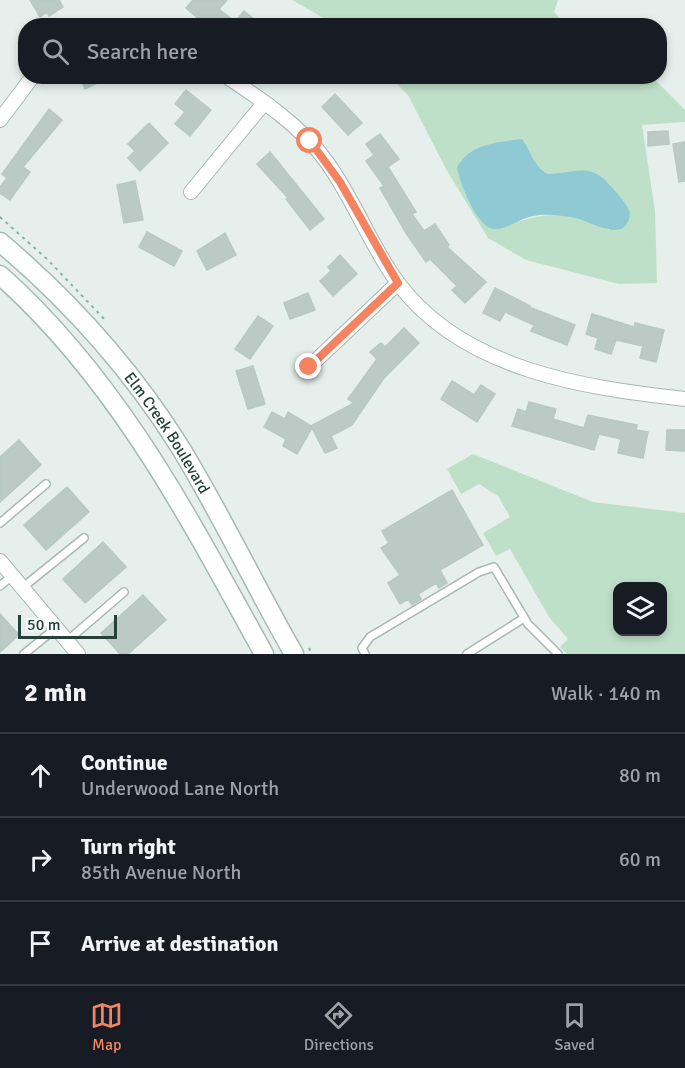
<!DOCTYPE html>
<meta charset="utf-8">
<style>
:root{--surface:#171b24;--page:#20242c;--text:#f1f3f6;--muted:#9ea1a6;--line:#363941;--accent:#f4845f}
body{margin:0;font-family:Signika,sans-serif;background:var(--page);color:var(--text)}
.controls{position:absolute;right:18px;bottom:18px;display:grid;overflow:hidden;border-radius:12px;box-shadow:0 3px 9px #0003}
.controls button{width:54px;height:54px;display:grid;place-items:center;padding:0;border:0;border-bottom:2px solid var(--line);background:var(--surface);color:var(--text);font:30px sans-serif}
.scale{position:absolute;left:18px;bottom:15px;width:99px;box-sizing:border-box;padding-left:6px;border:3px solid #24423a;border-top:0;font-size:16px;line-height:21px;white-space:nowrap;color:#24423a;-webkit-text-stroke:4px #f7fbf9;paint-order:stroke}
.stop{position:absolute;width:18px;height:18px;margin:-14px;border:4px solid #f4845f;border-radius:50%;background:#fff}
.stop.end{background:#f4845f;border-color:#fff;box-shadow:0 2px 6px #0008}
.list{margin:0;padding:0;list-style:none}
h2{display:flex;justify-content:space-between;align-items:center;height:78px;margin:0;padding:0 24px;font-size:26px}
h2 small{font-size:20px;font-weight:400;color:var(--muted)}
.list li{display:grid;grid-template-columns:39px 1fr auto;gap:18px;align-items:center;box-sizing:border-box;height:84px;padding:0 24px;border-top:2px solid var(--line)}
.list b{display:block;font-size:22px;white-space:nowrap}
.list p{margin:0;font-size:20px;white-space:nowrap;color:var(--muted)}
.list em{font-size:20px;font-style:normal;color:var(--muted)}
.icon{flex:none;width:33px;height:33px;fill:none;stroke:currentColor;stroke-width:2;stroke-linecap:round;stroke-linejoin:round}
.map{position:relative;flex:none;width:685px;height:654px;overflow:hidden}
.search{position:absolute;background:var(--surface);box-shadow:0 3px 9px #0003;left:18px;right:18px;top:18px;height:66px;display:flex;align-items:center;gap:15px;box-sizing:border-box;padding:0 21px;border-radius:24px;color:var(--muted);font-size:22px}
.sheet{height:330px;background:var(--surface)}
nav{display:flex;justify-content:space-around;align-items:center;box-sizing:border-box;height:84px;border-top:2px solid var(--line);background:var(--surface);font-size:16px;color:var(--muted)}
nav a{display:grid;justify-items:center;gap:3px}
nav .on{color:var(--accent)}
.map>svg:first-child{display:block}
.green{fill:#bfe0c8;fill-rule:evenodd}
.water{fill:#8ec9d4}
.building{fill:#bbcac4;stroke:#b8c9c2;stroke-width:1.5}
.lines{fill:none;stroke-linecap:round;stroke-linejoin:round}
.lane-casing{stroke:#a8b8b2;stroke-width:10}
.street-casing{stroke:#a8b8b2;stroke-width:16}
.secondary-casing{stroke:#a4bbb3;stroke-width:21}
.path{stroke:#86b3a5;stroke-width:2;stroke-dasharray:3 4.5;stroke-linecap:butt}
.lane{stroke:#fff;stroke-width:7}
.street{stroke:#fff;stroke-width:14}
.secondary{stroke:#fff;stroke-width:18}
.route{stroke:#f4845f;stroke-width:8}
.labels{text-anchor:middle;stroke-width:5;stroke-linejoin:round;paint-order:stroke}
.street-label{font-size:16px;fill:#24423a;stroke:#f7fbf9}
</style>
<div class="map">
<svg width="685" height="654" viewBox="0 0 685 654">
<rect width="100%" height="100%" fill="#e6efeb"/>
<path class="green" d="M292,0H558L554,12L566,25H336Z
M390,77H652L685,110V122L642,125L655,211L657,283L619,284L526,260L488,238L446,169L408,95ZM528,148L531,160L548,174C578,172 596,165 617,193L609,230C567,210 544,211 502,228L474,210L465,193Z
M473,454L593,502L685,513V654H567L560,647L568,639L549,617L510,549L496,556L483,533L510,517L498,496L479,484L461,494L447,469ZM662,586V632H618V586Z"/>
<path class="water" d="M522,139C533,154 530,162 548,174C584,172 591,161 617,193C622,200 627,204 630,213C627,247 591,220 571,217C556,215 544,213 529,217C518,220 506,230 494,229C476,227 460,183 457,167C470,144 497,142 522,139Z"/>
<path class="building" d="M30,0H59L63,7L49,16L47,12L40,17Z
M193,0H227L219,9L235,22L244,11L262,26H207L186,8Z
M80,76H112L85,89Z
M186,90L211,110L190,136L175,124L185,112L175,104Z
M335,94L362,123L348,135L322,107Z
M49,109L62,120L23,167L30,172L10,200L0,193V187L7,178L2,174Z
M149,123L168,143L140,171L128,158L135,151L128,144Z
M668,131L669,144L648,146V132Z
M380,134L399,159L388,167L416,212L412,214L424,231L435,224L449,245L447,247L486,282L465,303L452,290L457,286L430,259L426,262L406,233L380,188L384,186L366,161L374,155L366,144Z
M685,142V181L679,182L673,144Z
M270,152L324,219L310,230L286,199L288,198L257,164Z
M135,181L143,220L124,223L117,185Z
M147,232L182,251L174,266L139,247Z
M225,233L236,255L207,270L197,251Z
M340,255L357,274L333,296L320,281L331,271L328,267Z
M495,288L530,306L529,307L575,325L567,345L531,331L534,325L505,312L500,321L483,313Z
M308,293L315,310L290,319L284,303Z
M592,314L634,327L635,323L664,330L656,362L640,358L643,346L616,340L611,354L595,349L598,338L586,334Z
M258,316L273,326L250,359L235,349Z
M404,328L419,343L384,378L352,425L331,436L337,448L325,453L312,428L297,454L283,446L286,439L264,427L272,412L285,419L288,412L311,426L354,403L348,399L377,359L370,352L381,343L385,347Z
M253,366L265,404L248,409L236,371Z
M452,381L474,395L481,385L495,394L477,422L441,399Z
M529,402L556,409L553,419L584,428L588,415L637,425L636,430L648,432L643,458L618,453L621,439L599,434L594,450L512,426L518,409L526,412Z
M667,430H685V451L666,450Z
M19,440L41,465L0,502V457Z
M67,487L89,512L46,550L24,525Z
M452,490L483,545L440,570L447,583L439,588L436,583L418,594L421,599L412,605L408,599L400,604L388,583L400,575L381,548L389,543L382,531Z
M103,542L126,567L85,603L63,579Z
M143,595L166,620L128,654H120L101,633Z
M0,614L19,635L0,652Z"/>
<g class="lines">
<defs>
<path id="lane" d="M0,523L46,484
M0,586L12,576
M22,588L84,538
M67,641L124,592
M24,654L56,628
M365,654L362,648L370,637L479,572L494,567L528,624L558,654
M467,654L524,618"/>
<path id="street" d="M226,76C262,100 301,126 326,161C354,199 370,245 398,283C463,370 584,388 685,399
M0,120L33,76
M191,192L264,103
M309,367L398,283
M0,561L78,654"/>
<g id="secondary">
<path id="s1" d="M0,242C70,301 131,369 180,447C221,514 255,586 294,654"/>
<path d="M0,275C118,380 189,518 264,654"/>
</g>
</defs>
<use href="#lane" class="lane-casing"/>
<use href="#street" class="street-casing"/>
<use href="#secondary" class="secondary-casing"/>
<path class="path" d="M0,217L48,260L107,322
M309,648L312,654"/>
<use href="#lane" class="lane"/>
<use href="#street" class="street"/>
<use href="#secondary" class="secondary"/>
</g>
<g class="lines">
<path class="route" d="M309,367L398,283L340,182L310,141"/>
</g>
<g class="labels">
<g class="street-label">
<text dy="6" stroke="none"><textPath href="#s1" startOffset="255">Elm Creek Boulevard</textPath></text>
</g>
</g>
</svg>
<div class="controls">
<button><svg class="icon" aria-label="layers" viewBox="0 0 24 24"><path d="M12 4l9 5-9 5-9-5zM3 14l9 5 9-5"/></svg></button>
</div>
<div class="scale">50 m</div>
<div class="stop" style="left:310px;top:141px"></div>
<div class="stop end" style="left:309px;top:367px"></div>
<div class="search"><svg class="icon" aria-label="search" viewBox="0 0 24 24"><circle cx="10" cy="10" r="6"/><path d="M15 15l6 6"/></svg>Search here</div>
</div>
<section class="sheet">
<h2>2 min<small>Walk · 140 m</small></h2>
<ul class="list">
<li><svg class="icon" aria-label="ahead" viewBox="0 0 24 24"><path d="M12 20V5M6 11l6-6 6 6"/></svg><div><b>Continue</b><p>Underwood Lane North</p></div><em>80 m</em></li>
<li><svg class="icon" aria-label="right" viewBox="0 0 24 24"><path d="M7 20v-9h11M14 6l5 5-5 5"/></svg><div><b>Turn right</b><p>85th Avenue North</p></div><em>60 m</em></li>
<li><svg class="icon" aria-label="arrive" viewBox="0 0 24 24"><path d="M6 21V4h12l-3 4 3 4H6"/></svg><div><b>Arrive at destination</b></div></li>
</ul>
</section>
<nav>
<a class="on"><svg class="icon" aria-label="map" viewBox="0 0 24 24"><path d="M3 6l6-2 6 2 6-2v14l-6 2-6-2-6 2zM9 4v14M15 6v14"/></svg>Map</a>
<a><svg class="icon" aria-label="directions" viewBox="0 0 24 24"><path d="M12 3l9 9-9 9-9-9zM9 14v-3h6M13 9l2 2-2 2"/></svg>Directions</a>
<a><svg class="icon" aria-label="saved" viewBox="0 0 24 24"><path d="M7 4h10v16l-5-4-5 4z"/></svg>Saved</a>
</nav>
